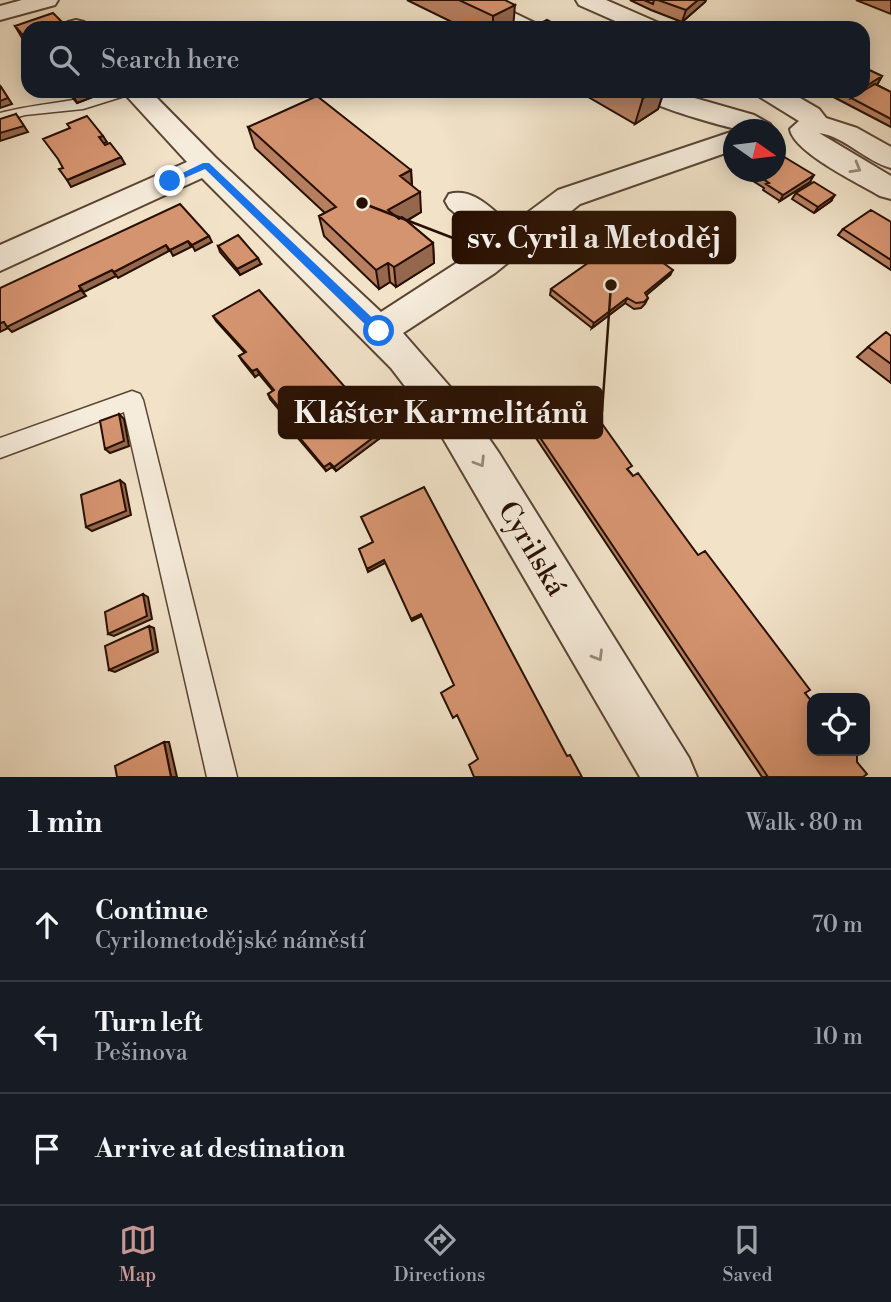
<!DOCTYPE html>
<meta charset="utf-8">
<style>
:root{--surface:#171b24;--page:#20242c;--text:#f1f3f6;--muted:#9ea1a6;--line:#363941;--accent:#c59692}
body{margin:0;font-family:"Libre Bodoni",serif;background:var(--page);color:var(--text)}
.controls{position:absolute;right:21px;bottom:21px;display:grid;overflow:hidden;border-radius:14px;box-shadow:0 4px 18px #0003}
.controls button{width:63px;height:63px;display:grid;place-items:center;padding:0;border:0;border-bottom:2px solid var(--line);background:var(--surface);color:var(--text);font:35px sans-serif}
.compass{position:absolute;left:723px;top:119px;width:63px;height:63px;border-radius:50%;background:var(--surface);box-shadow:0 4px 18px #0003;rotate:104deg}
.stop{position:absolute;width:21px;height:21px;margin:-16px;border:5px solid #1a73e8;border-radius:50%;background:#fff}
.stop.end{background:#1a73e8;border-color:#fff;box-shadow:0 2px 7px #0008}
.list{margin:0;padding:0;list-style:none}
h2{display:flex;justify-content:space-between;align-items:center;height:91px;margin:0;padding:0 28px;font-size:30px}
h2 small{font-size:23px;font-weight:400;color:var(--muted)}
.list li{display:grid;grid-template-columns:46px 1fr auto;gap:21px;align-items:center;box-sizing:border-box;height:112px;padding:0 28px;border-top:2px solid var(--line)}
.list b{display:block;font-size:26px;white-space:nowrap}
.list p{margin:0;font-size:23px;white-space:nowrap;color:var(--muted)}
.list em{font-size:23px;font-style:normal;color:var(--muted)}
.icon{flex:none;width:38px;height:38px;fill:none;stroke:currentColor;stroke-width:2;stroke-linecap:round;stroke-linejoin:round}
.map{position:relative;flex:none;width:891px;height:777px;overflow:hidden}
.search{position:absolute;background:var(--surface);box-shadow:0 4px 18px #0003;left:21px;right:21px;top:21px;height:77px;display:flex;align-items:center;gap:18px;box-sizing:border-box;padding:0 24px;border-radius:21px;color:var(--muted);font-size:26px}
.sheet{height:427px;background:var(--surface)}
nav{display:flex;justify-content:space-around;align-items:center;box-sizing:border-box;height:98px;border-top:2px solid var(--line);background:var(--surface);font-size:19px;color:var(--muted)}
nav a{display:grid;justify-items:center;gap:4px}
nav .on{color:var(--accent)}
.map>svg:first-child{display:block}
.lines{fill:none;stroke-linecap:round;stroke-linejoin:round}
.lane-casing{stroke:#5a4433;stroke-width:3}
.street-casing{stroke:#5a4433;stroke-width:4}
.lane{fill:#f6ecdb;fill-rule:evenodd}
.street{fill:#f6ecdb;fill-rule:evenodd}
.wall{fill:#b77f60;stroke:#270f01;stroke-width:2}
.shaded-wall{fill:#95684e;stroke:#270f01;stroke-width:2}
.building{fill:#d59470;stroke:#270f01;stroke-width:2}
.oneway{stroke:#998979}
.route{fill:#1a73e8}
.labels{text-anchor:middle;stroke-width:5;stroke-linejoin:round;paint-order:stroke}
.street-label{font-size:28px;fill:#270f01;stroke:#f6ecdb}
.leader{fill:none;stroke:#270f01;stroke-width:2.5}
.callout-dot{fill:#270f01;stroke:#f6ecdb;stroke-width:2.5}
.callout{fill:#270f01;stroke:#270f01;stroke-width:2.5}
.callout-label{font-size:30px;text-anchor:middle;font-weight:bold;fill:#fff}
</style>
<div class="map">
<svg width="891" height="777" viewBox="0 0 891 777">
<rect width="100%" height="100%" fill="#f1e2c8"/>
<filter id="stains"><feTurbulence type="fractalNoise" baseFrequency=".00286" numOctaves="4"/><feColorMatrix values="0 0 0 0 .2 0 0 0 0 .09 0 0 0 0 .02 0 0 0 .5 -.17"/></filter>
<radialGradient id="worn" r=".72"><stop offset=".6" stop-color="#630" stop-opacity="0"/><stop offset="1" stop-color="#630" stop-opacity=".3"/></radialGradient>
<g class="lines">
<defs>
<path id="lane" d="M112,91H133L131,94L83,109L25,115L0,122V113C37,103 75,103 112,91Z
M132,391L140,394L143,400L237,777H207L124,412L0,458V438Z"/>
<path id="street" d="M22,0H58L55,5L0,20V6Z
M458,0H487L535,23L539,28H508L461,5Z
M576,0H606L659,23L663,28H631L579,5Z
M76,20L84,22L89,28L64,27L68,22Z
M122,91H150L216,158L381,312L489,242L449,208L445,201L449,194C474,187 493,211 511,225L558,190L734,131V150L580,204L495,273L403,333L465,404L499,453L689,758L697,777H640L437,428L391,368L202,178L0,271V245L187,162Z
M634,91H670L754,115L770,124L774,130C763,130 751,131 741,130C722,126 644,105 634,91Z
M756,91H788L819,109L826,118L857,128L891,147V168C865,161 846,137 819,133L891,176V199L880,196C860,184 793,152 790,129L799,121L760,97Z"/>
</defs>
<use href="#lane" class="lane-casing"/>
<use href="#street" class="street-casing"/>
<use href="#lane" class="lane"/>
<use href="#street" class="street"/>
</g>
<path class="wall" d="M407,0H505L513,28H464Z
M630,0H706L705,2L682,22L651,10Z
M856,0H891V14Z
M15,26L28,28V46L25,43Z
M882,76L877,85L891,92V127L822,91H863Z
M67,91H108L77,103Z
M578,91H664L658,109L635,124Z
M248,127L411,170L412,185L421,212L407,221L433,243L434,263L396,287L390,282L379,289L324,236L319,216L325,213L255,148Z
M753,172L810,182L780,201L763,190L764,188L750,179Z
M796,193L831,201L814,213L792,199Z
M891,222V270L838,235L843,229Z
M218,246L261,264L240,275L220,252Z
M602,249L670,275L646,295L648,298L645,304L641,308L634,309L625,303L592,328L550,295L551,289L600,255Z
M213,316L384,435L336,471L332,467L326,471L291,430L289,425L291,424L270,399L268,394L273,391L259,374L255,377L242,361L239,356L245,353L216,321Z
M891,336V383L857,357L868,347Z
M554,409L575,410L629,471L698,555L805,693L857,762L863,777H762L534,435L535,430L556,419L552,414Z"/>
<path class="shaded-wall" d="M698,0H706L705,2L682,22L686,10Z
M515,5L513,28H493V16Z
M882,76L875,88L851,98L855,92L857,91H863V88Z
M1,87L12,104L0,108V101Z
M71,91H108L77,103Z
M654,91H664L658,109L635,124L643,98Z
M16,114L28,132L0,141V133Z
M103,136L107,142L102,144L99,137Z
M121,157L125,164L71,187L67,180Z
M411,170L412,191L400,176Z
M814,175L810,182L780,201L783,195Z
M420,192L421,212L390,230L388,210Z
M835,195L831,201L814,213L818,207Z
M209,236L212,242L195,251L192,245Z
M188,241L191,247L173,256L170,250Z
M433,243L434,263L396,287L394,267Z
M166,245L169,251L118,278L114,272Z
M258,258L261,264L240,275L237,269Z
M388,263L390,282L379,289L376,270Z
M112,270L116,276L84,292L79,286Z
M673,270L670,275L643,298L645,293Z
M81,290L86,296L12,332L8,328L0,332V323Z
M627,298L625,303L592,328L594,323Z
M257,369L259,374L255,377L252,371Z
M119,414L124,419L129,446L110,453L105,449Z
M383,430L384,435L336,471L334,467Z
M330,463L332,467L326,471L324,467Z
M120,480L125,484L131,515L92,531L86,527Z
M384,560L385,563L368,572L367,569Z
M143,594L148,597L152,619L114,636L108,634Z
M421,614L422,616L412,621L411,619Z
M149,626L154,628L158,652L115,672L109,670Z
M164,742H169L177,777H171Z"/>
<path class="building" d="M459,0H505L515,5L493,16Z
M644,0H654L653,4Z
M658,0H698L686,10Z
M53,13L68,28H28V41L15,26Z
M547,20L562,28H531Z
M863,67L882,76L863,88Z
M875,84L891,92V119L851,98Z
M1,87L8,98L0,101V88Z
M630,91H654L643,98Z
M317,96L411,170L400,176L420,192L388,210L399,219L402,217L433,243L394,267L388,263L376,270L319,216L336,207L248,127Z
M16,114L24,126L0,133V119Z
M87,116L103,136L99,137L105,145L110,143L121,157L67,180L59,169L63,168L58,159L43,139L70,128L67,124Z
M781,155L814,175L783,195L766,184L769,183L753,172H775V159Z
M814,182L835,195L818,207L796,193Z
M180,204L209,236L192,245L188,241L170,250L166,245L114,272L112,270L79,286L81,290L7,327L4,322L0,323V288Z
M871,210L891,222V260L843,229Z
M623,234L673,270L645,293L648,298L644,302L636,303L627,298L594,323L551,289L605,251L602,249Z
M238,235L258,258L237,269L218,246Z
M259,290L383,430L334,467L330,463L324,467L289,425L292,423L268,394L274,390L257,369L252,371L239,356L246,352L213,316Z
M886,332L891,336V364L868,347Z
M569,402L575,410L588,404L632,466L627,469L633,476L638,473L698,555L705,551L810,690L805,693L812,702V751H857V762L867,774L863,777H768L535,430L560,417L554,409Z
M119,414L124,441L105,449L100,421Z
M120,480L126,511L86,527L81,495Z
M424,487L567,756L570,755L582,777H474L469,765L478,759L457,715L453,718L441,693L454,685L421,614L411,619L384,560L367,569L359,549L373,542L361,517Z
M143,594L147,616L108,634L105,612Z
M149,626L153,650L109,670L105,646Z
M164,742L171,777H117L115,766Z"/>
<defs><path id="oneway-chevron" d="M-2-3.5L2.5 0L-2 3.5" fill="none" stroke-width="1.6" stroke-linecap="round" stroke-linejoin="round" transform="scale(1.75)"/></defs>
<g class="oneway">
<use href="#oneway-chevron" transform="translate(856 168) rotate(30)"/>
<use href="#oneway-chevron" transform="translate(480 462) rotate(58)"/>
<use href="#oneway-chevron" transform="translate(598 656) rotate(59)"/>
</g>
<path class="route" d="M203,163H209L383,328V334H375L205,169L173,183L166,181Z"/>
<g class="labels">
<g class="street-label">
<text transform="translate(533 548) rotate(59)" y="10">Cyrilská</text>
</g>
</g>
<path class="leader" d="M362 203L453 238M611 285L602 412"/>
<g class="callout-dot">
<circle cx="362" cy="203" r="7"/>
<circle cx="611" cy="285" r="7"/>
</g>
<g class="callout">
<rect x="453" y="212" width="282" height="51" rx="7"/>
<rect x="279" y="387" width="323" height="51" rx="7"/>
</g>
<g class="callout-label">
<text x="594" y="248">sv. Cyril a Metoděj</text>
<text x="441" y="423">Klášter Karmelitánů</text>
</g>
<rect width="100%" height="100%" filter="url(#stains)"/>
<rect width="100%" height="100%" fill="url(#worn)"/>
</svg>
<div class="controls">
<button><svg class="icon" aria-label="locate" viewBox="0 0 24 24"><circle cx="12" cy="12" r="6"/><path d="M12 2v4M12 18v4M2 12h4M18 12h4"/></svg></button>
</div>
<svg class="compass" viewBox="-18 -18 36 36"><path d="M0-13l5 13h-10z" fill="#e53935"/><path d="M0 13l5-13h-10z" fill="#9ea1a6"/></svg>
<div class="stop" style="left:379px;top:331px"></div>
<div class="stop end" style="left:170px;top:181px"></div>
<div class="search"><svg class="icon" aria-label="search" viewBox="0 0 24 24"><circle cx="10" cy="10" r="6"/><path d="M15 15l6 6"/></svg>Search here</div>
</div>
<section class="sheet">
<h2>1 min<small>Walk · 80 m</small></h2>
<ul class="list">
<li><svg class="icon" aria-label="ahead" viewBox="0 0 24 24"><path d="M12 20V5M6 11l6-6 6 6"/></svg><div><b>Continue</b><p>Cyrilometodějské náměstí</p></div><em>70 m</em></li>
<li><svg class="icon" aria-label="left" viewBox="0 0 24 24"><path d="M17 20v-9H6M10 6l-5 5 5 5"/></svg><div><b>Turn left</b><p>Pešinova</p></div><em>10 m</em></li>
<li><svg class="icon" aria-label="arrive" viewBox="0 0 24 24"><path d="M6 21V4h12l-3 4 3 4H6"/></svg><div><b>Arrive at destination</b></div></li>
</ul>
</section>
<nav>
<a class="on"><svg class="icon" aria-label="map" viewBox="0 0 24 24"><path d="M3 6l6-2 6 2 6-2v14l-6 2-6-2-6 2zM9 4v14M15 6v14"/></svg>Map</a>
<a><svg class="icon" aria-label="directions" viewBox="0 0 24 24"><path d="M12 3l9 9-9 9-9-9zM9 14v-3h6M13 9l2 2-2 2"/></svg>Directions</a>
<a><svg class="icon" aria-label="saved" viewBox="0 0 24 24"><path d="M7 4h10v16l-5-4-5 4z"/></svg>Saved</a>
</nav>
